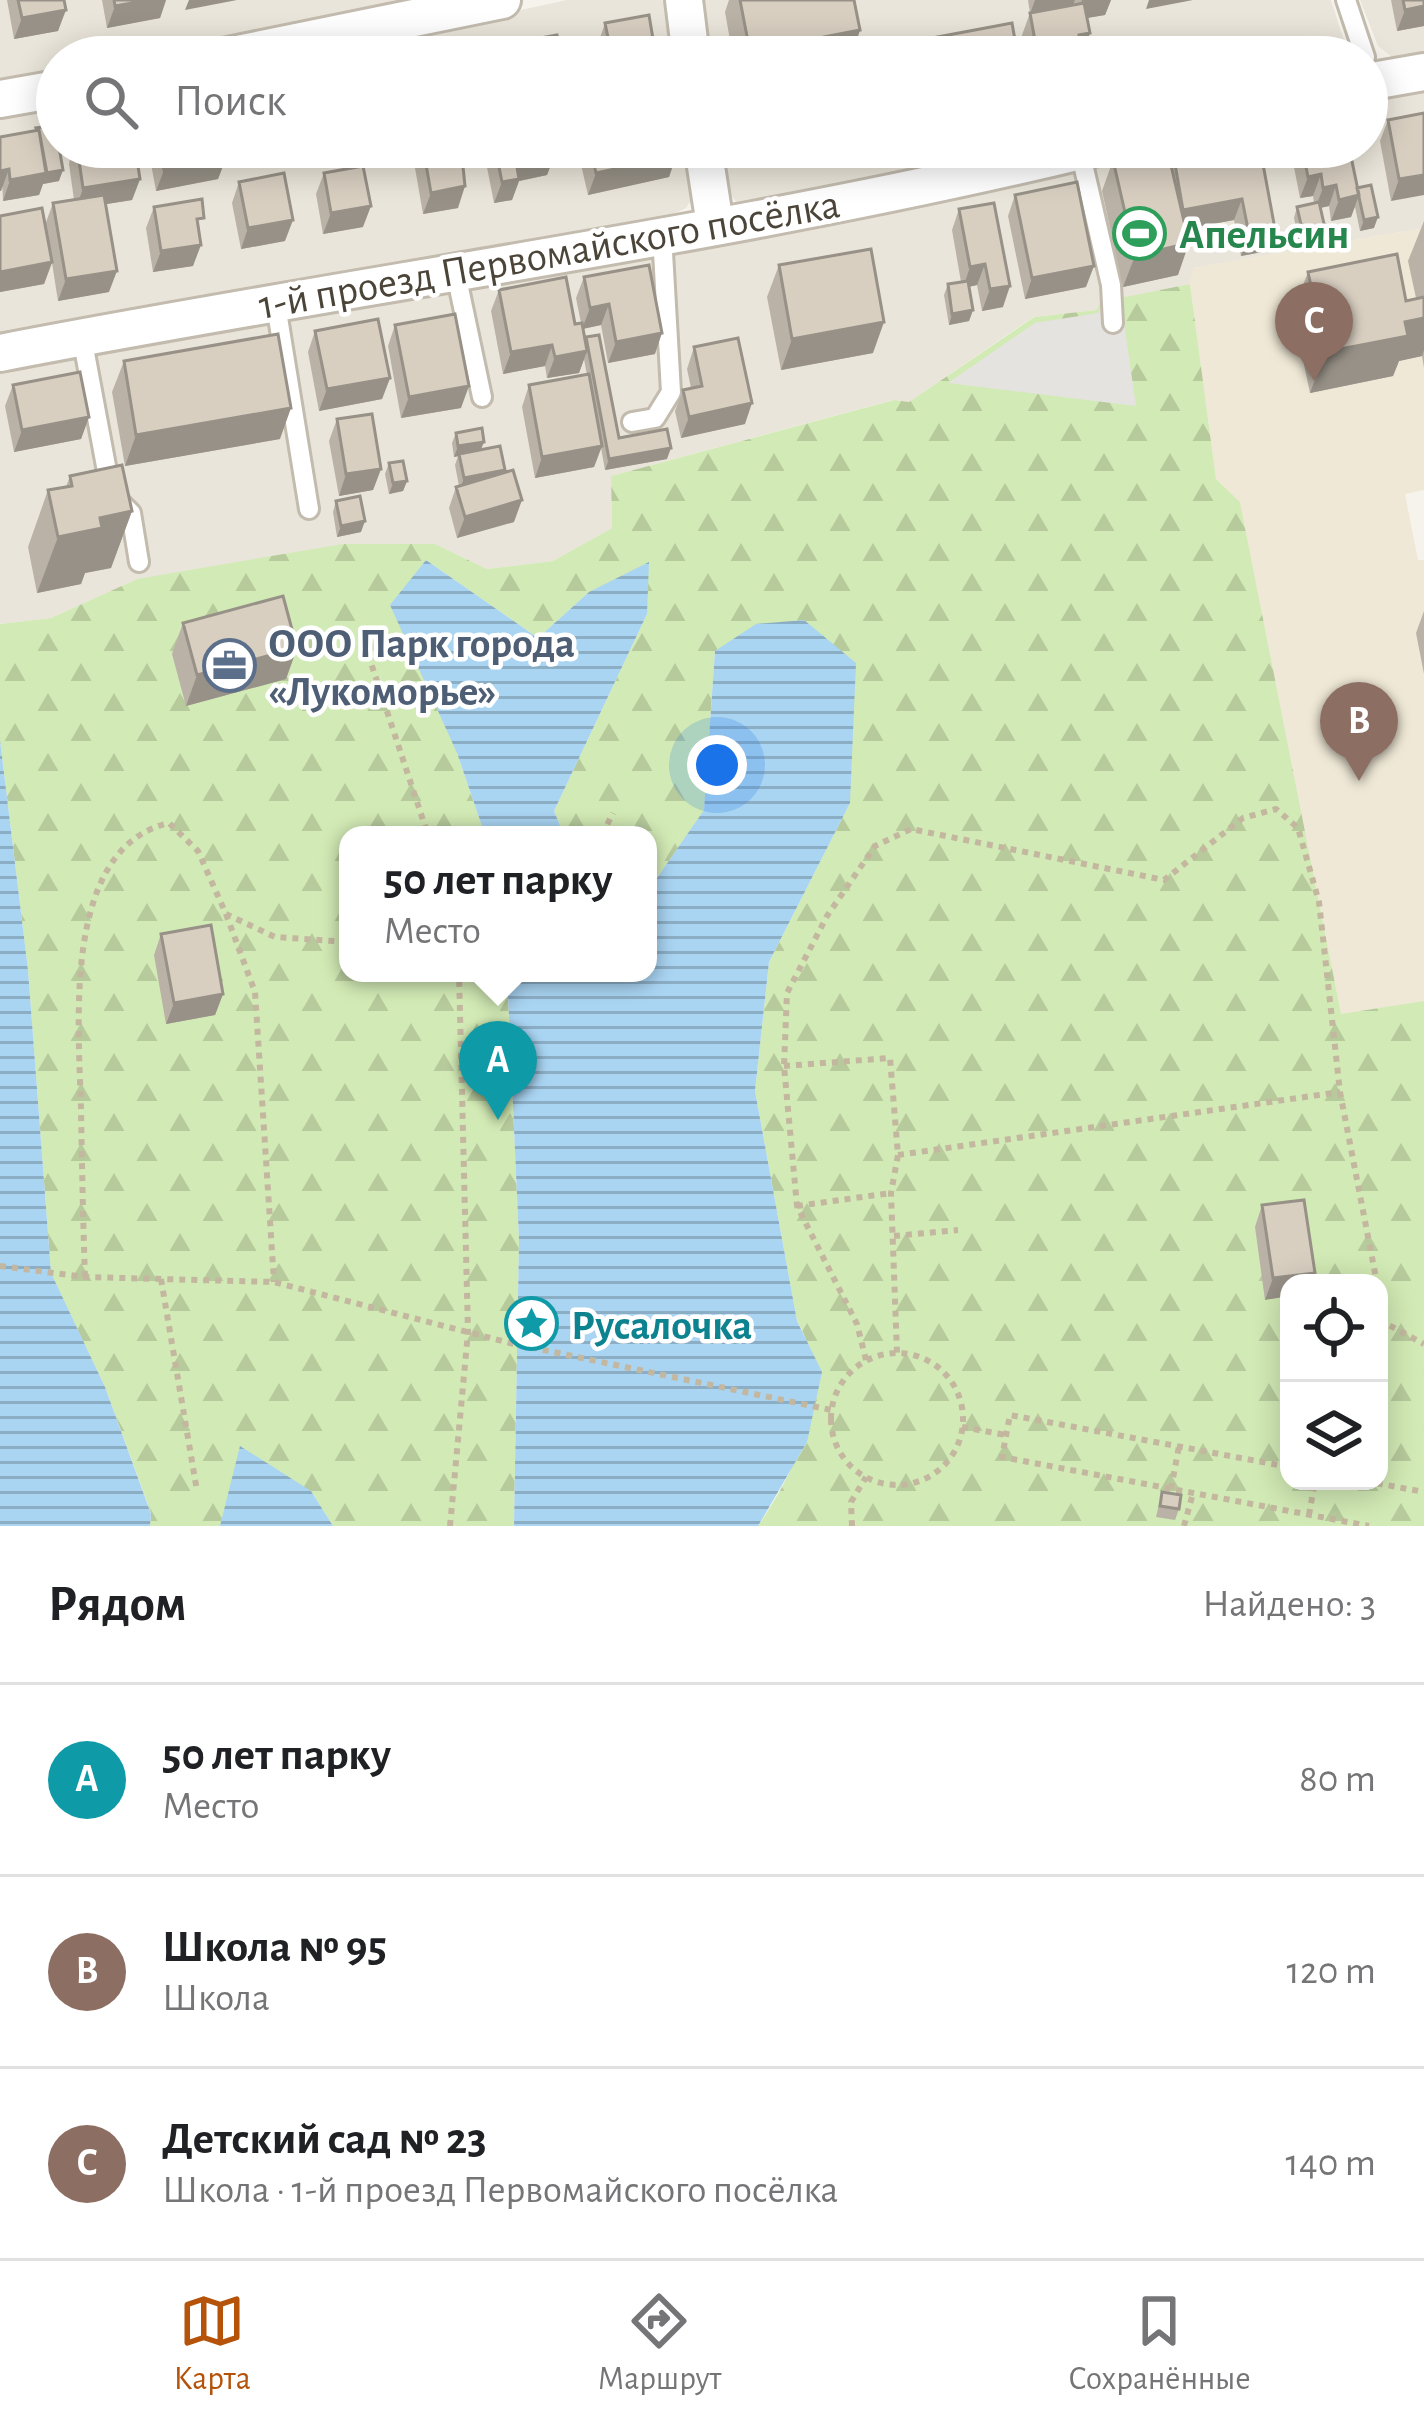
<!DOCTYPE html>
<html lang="ru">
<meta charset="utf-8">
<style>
:root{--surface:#fff;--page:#f2f2f2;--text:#202124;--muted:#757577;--line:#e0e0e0;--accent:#b45309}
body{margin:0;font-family:"Alegreya Sans",sans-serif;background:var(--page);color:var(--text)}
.controls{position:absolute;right:36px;bottom:36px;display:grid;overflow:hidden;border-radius:24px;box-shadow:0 6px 30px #0003}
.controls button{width:108px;height:108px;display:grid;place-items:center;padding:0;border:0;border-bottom:3px solid var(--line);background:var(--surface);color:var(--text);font:60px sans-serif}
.you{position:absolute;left:717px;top:765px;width:42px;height:42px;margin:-30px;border:9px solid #fff;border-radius:50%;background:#1a73e8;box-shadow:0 0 0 18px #1a73e833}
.badge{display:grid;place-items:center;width:78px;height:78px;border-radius:50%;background:var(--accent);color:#fff;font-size:39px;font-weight:700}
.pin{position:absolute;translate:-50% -99px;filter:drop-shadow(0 3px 6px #0008)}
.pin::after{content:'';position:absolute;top:63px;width:42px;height:36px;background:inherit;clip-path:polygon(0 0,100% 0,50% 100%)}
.popup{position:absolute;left:339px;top:826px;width:318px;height:156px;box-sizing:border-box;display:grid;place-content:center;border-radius:24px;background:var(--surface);filter:drop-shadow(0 3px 9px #0005);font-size:39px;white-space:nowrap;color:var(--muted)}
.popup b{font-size:45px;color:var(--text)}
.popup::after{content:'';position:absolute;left:50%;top:100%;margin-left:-24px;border:24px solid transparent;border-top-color:var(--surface)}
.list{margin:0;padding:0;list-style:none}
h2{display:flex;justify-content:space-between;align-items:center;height:156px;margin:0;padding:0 48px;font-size:51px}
h2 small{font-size:39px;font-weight:400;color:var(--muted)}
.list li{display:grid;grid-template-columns:78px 1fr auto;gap:36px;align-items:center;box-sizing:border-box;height:192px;padding:0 48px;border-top:3px solid var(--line)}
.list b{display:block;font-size:45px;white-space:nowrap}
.list p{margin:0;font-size:39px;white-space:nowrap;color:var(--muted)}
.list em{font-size:39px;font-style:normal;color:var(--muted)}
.icon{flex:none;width:66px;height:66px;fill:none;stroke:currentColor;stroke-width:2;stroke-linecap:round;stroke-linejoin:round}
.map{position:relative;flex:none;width:1424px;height:1526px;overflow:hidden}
.search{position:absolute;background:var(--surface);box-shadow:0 6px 30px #0003;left:36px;right:36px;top:36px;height:132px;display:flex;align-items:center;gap:30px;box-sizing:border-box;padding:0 42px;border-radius:66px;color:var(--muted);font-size:45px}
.sheet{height:732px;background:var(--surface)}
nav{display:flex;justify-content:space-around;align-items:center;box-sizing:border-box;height:168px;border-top:3px solid var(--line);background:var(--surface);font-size:33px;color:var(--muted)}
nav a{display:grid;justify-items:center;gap:6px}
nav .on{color:var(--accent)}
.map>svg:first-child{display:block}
.residential{fill:#eae5da}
.education{fill:#efe8d6}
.forest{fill:url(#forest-firs);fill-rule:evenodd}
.parking{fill:#e5e3e0}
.water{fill:url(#water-rules)}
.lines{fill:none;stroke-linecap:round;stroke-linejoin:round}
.lane-casing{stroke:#c2bbae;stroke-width:24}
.street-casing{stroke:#c2bbae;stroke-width:42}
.path{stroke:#c4b79f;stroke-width:6;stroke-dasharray:6 6;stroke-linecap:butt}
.lane{stroke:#fff;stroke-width:18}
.street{stroke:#fff;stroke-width:36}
.wall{fill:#bab2a6}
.shaded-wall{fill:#979187}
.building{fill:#d8cfc1;stroke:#979187;stroke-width:3}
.labels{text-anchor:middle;stroke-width:9;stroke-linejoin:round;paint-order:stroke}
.leisure-label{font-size:42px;font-weight:bold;fill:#27864d;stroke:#fff;text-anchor:start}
.street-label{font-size:42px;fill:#4b4439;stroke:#fff}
.service-label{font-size:42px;font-weight:bold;fill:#4e5e75;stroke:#fff;text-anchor:start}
.culture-label{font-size:42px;font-weight:bold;fill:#0d838f;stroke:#fff;text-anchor:start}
</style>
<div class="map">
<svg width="1424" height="1526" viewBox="0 0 1424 1526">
<defs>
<pattern id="forest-firs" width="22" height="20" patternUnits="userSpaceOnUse" patternTransform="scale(3)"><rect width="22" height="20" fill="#d2eab5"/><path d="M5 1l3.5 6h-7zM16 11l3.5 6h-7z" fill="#b6ca9c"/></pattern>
<pattern id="water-rules" width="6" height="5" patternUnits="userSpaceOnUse" patternTransform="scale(3)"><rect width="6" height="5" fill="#a9d4f2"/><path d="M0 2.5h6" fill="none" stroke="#8caec5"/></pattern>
</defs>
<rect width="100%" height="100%" fill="#f6f3ec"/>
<path class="residential" d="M0,0H429L145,57H57V74L0,85Z
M567,0H662L669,12L676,57H304Z
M703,0H1331L1348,53L710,57Z
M1360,0H1424V56L1397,61L1378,46Z
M1424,84V228L1194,268L1190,284L1101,302L1097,310L1033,317L909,402L893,400L611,476L612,528L553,561L487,569L435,544L137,579L51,618L0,624V373L1153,147H1367V97Z
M57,103V147H688L695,194L686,208L663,219L0,339V114Z
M721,147H1023L755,209L736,202L726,187Z"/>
<path class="education" d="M1424,228V490L1405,494L1418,560H1424V1001L1341,1015L1240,502L1216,479L1190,284L1193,268Z"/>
<path class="forest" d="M1190,284L1216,479L1240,502L1341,1014L1424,1001V1526H758C797,1469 837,1387 797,1321L755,1091L769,962L850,803L715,651L704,811L648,891V835H564L554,811L647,614L589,592L538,638L426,560L457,753L485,835H348V973H507L519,1240L514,1526H333L311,1491L220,1526H150L151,1513L105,1387L51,1274L28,970L0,740V624L51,618L137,579L343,544H435L487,569L553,561L612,528L611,476L894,400L909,402L1034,317L1097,310L1100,302ZM1289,1283H1379V1481H1289Z"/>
<path class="parking" d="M1121,302L1136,406L948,383L1035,323L1098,313L1102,306Z"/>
<path class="water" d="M426,560L538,638L589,592L649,562L647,614L554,811L564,835H485L457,753L390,605Z
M804,620L856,663L850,803L769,962L755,1091L797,1321L822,1372L807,1442L758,1526H514L519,1240L507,973H648V891L704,810L715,651L756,624Z
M0,740L28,970L51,1273L105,1387L151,1514L150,1526H0Z
M240,1446L311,1491L333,1526H220Z"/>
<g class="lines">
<defs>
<path id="lane" d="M1346,0L1365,57
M1080,151L1111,285L1113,323
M455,269L482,397
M275,299L309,509
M82,337L111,493L131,513L139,562
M632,422L655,418L671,392L662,235"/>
<path id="street" d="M684,0L691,57
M223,57L502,0
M1367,82L1424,72
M0,99L57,89
M703,147L715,225
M0,353C365,282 736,235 1097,147"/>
</defs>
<use href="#lane" class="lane-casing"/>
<use href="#street" class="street-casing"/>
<path class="path" d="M368,654L428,835
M602,835L613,813
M226,914L255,992L274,1282
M784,1066L890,1058L898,1155L891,1193L897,1353
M898,1155L1340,1092
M797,1206L891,1193
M894,1236L958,1230
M0,1266L85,1277L274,1282L510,1343L831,1410
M85,1277C83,1221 82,1166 81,1110C79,1026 61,848 169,823L198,851L226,914L275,937L348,942
M161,1279L197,1491
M1379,1293L1385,1323L1424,1344
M831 1419a66 66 0 1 1 132 0a66 66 0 1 1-132 0Z
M866,1360L857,1324L797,1206L784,1066L787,993L827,916L875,846L911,829L1164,880L1243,818L1276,809L1298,828L1319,902L1340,1092L1377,1283
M962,1427L1006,1435
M1289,1467L1010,1415L1002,1457L1369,1526
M1365,1481L1424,1492
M1171,1489L1179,1446
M1309,1515L1315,1481
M450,1526L468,1332L459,973
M852,1526L851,1502L866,1477
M1184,1526L1193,1493"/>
<use href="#lane" class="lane"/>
<use href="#street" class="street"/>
</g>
<path class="wall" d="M7,0H64L58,31L14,39Z
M102,0H166L160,18L107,28Z
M729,0H854L860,30L851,57H733L725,12Z
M1028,0H1111L1105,15L1087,18L1090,33L1083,53V57H1026L1022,35L1030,13Z
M1391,0H1424V26L1397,31Z
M605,23L656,57L600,55L598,44Z
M513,43L561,53L565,43L583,57H508Z
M1424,113L1391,201L1380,141L1388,120Z
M36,128L59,181L43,184L39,195L3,201L0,137L35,131Z
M72,147H135L140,179L132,200L106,204L109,292L58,301L52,263L44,284L0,292V216L45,225L53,203L74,200L69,164Z
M148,147H224L226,158L218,179L156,191Z
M249,147H306L304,152L252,162Z
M422,147L458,208L423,214L415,168Z
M483,147H554L555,154L547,175L519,181L512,200L494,203Z
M577,147H674L676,156L669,177L588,195Z
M1299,147H1349L1357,188L1374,228L1360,231L1355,207L1351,217L1331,221L1329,206L1320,208L1325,228L1321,239L1299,244L1294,218L1297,207L1314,203L1313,196L1300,198L1293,162Z
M1260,148L1267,251L1241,256L1234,220L1186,229L1178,275L1123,287L1102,191L1113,160L1172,170L1175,164Z
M324,173L363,227L323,234L316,194Z
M239,182L285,241L241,249L232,203Z
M1015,195L1086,287L1025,299L1008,216Z
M994,203L1003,307L982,311L977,285L969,287L973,310L969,321L949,325L944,295L948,284L961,282L952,230L959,209Z
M154,207L199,232L193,266L153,272L146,228Z
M1424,221V368L1422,356L1399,361L1393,376L1310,393L1293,312L1308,272L1406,301L1416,298L1408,261Z
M779,265L873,353L781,370L767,297Z
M584,277L655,354L608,363L601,325L583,329L585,340L619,438L667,459L605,470L601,448L594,467L535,478L522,407L529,385L587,375L584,359L579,373L547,378L545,366L503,374L491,311L499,290L575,324L581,323L576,298Z
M395,325L461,408L401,418L388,346Z
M315,331L390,378L382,399L319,411L308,352Z
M694,347L745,424L681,438L675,411L683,390L691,388L687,369Z
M124,361L280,439L125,466L112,392Z
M13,385L89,417L81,439L14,452L5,406Z
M337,419L381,469L373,490L339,496L329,441Z
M456,433L481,450L505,470L514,522L457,538L449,508L456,487L459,486L455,465L458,456L454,457L452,443Z
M389,463L407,481L403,491L389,494L385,474Z
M70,476L132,511L111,568L85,573L81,584L37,593L28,547L48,490L66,487Z
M336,501L361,532L337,537L333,512Z
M1424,611V674L1416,633Z
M183,623L297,648L286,679L186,706L172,654Z
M161,934L223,994L215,1015L166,1024L154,955Z
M1262,1205L1315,1273L1311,1283H1289L1265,1300L1255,1227Z
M1162,1492L1179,1509L1175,1520L1156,1517Z"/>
<path class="shaded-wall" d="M149,0H166L160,18L107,28L115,6Z
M189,0H237L185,10Z
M1035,0H1075L1072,7L1030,14Z
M1082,0H1111L1105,15L1075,20Z
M1149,0H1193L1146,9Z
M1424,6V26L1397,31L1405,10Z
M66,10L58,31L14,39L22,18Z
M860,30L851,57H816L824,37Z
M1090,33L1082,54L1079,35Z
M257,147H306L304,152L252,162Z
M753,147H776L751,152Z
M555,154L547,175L519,181L512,200L494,203L502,182L516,161Z
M676,156L669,177L588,195L596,173Z
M226,158L218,179L156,191L164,170Z
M9,169L1,191H0V171Z
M63,170L59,181L43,184L39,195L3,201L10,180Z
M1321,174L1313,196L1300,198L1308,177Z
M1424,175V195L1391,201L1399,179Z
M140,179L132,200L76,209L83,188Z
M1336,185L1329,206L1315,209L1323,188Z
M465,186L458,208L423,214L431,193Z
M1359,195L1351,217L1331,221L1339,200Z
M1242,199L1234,220L1175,231L1183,210Z
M371,206L363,227L323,234L331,213Z
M1378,217L1374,228L1360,231L1364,220Z
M293,220L285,241L241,249L248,228Z
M1325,228L1321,239L1299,244L1303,233Z
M1275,229L1267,251L1241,256L1249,234Z
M1189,243L1178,275L1123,287L1135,256Z
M201,245L193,266L153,272L161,251Z
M52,262L44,284L0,292V272Z
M985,264L977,285L963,288L970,267Z
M1094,266L1086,287L1025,299L1032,278Z
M117,271L109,292L58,301L66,279Z
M1010,286L1003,307L982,311L990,289Z
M609,304L601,325L582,329L590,308Z
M973,310L969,321L949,325L952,314Z
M1424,318V350L1422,356L1399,361L1393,376L1310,393L1325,352L1405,322Z
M884,322L873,353L781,370L792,339Z
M662,333L655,354L608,363L616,342Z
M552,345L545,366L503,374L511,352Z
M587,351L579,373L547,378L555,357Z
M390,378L382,399L319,411L327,389Z
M469,386L461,408L401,418L409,397Z
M752,403L745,424L681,438L689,417Z
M291,408L280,439L125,466L136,435Z
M89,417L81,439L14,452L22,430Z
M484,442L480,452L454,457L458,446Z
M602,446L594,467L535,478L542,457Z
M671,448L667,459L605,470L609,459Z
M381,469L373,490L339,496L346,474Z
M505,470L501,481L460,489L464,478Z
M407,481L403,491L389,494L393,483Z
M522,500L514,522L457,538L465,517Z
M132,511L111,568L85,573L81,584L37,593L58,537L100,518Z
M365,521L361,532L337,537L341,526Z
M297,648L286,679L186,706L197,675Z
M223,994L215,1015L166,1024L174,1003Z
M1315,1273L1311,1283H1289V1296L1265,1300L1273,1278Z"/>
<path class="building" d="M18,0H64L66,10L22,18Z
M114,0H149L115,6Z
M740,0H854L860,30L824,37L827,57H751Z
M1403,0H1424V6L1405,10Z
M1084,3L1090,33L1079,35L1083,57H1038L1030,13Z
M649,15L656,57H594L611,52L605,23Z
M1012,23L1018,57H898L895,45Z
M557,35L562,57H516L513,43Z
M1117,38L1120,57H1098L1095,43Z
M580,41L583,57H567L565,43Z
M475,52L476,57H450Z
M1424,113V175L1399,179L1388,120Z
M55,125L57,147H59L63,170L46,173L39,130H37L36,128Z
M39,130L47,173L10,180L9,169L0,171V137Z
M77,147H135L140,179L83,188Z
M160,147H224L226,158L164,170Z
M423,147H461L465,186L431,193Z
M495,147H554L555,154L516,161L519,179L502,182Z
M590,147H674L676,156L596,173Z
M1302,147H1349L1359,195L1339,200L1336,185L1323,188L1321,174L1308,177Z
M1167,148L1189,243L1135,256L1113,160Z
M1260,148L1275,229L1249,234L1242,199L1183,210L1175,164Z
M363,166L371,206L331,213L324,173Z
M284,173L293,220L248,228L239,182Z
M1077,182L1094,266L1032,278L1015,195Z
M1371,185L1378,217L1364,220L1357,188Z
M104,195L117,271L66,279L53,203Z
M202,199L204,218L197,219L201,245L161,251L154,207Z
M1319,202L1325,228L1303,233L1297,207Z
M994,203L1010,286L990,289L985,264L970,267L959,209Z
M42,208L52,262L0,272V216Z
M871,249L884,322L792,339L779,265Z
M1397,254L1406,301L1424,297V318L1405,322L1408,336L1325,352L1308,272Z
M649,265L662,333L616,342L609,304L590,308L584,277Z
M566,277L575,324L582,323L587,351L555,357L552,345L511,352L499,290Z
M968,281L973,310L952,314L948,284Z
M455,314L469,386L409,397L395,325Z
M378,319L390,378L327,389L315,331Z
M278,334L291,408L136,435L124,361Z
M599,335L619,438L667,429L671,448L609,459L586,337Z
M738,338L752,403L689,417L683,390L702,386L694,347Z
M80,372L89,417L22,430L13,385Z
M589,374L602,446L542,457L529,385Z
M372,414L381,469L346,474L337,419Z
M482,428L484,442L458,446L456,433Z
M500,446L505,470L464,478L459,454Z
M403,461L407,481L393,483L389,463Z
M122,465L132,511L100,518L102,528L58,537L48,490L72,486L70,476Z
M513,470L522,500L465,517L456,487Z
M360,496L365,521L341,526L336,501Z
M283,596L297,648L197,675L183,623Z
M211,925L223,994L174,1003L161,934Z
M1304,1200L1315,1273L1273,1278L1262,1205Z
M1162,1492L1181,1495L1179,1509L1160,1506Z"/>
<defs>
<symbol id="stadium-ring" viewBox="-11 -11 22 22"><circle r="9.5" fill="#fff" stroke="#2e9e5b" stroke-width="1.5"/><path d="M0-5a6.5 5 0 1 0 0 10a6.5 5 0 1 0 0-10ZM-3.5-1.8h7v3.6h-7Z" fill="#2e9e5b"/></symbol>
<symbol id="office-ring" viewBox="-11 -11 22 22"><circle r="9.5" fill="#fff" stroke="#5c6f8a" stroke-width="1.5"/><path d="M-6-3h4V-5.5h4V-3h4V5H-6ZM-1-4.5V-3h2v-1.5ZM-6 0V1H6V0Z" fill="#5c6f8a"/></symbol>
<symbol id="sight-ring" viewBox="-11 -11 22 22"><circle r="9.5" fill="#fff" stroke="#0f9aa8" stroke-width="1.5"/><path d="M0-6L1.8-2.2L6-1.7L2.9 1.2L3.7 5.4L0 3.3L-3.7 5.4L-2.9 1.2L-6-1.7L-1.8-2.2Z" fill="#0f9aa8"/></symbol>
</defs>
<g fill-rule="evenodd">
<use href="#stadium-ring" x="1110" y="204" width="59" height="59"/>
<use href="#office-ring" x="200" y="636" width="59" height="59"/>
<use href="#sight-ring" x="502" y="1294" width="59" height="59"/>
</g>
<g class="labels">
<g class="leisure-label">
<text x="1179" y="248">Апельсин</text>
</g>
<g class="street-label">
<text transform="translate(549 253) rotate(-10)" y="15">1-й проезд Первомайского посёлка</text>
</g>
<g class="service-label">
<text x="268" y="657">ООО Парк города<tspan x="268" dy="48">«Лукоморье»</tspan></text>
</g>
<g class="culture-label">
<text x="571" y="1339">Русалочка</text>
</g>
</g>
</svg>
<div class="controls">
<button><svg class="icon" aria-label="locate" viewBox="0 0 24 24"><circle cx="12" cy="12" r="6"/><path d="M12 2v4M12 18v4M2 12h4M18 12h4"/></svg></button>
<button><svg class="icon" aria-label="layers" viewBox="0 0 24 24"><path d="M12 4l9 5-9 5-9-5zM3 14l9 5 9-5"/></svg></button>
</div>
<div class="you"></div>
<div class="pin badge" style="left:498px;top:1120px;background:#0f9aa8">A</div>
<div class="popup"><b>50 лет парку</b>Место</div>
<div class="pin badge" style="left:1359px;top:781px;background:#8d6e63">B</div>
<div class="pin badge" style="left:1314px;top:381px;background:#8d6e63">C</div>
<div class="search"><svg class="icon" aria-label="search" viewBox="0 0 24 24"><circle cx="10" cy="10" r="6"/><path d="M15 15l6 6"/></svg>Поиск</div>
</div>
<section class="sheet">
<h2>Рядом<small>Найдено: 3</small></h2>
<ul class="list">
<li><span class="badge" style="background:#0f9aa8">A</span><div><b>50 лет парку</b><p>Место</p></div><em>80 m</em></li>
<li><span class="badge" style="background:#8d6e63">B</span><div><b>Школа № 95</b><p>Школа</p></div><em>120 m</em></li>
<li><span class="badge" style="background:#8d6e63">C</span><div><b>Детский сад № 23</b><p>Школа · 1-й проезд Первомайского посёлка</p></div><em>140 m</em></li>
</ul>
</section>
<nav>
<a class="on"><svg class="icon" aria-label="map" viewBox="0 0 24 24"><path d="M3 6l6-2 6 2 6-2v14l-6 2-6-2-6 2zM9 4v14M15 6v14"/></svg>Карта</a>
<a><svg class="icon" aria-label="directions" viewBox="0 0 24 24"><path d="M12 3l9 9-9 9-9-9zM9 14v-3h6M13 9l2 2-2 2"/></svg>Маршрут</a>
<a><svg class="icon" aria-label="saved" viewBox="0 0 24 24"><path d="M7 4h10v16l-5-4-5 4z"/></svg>Сохранённые</a>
</nav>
